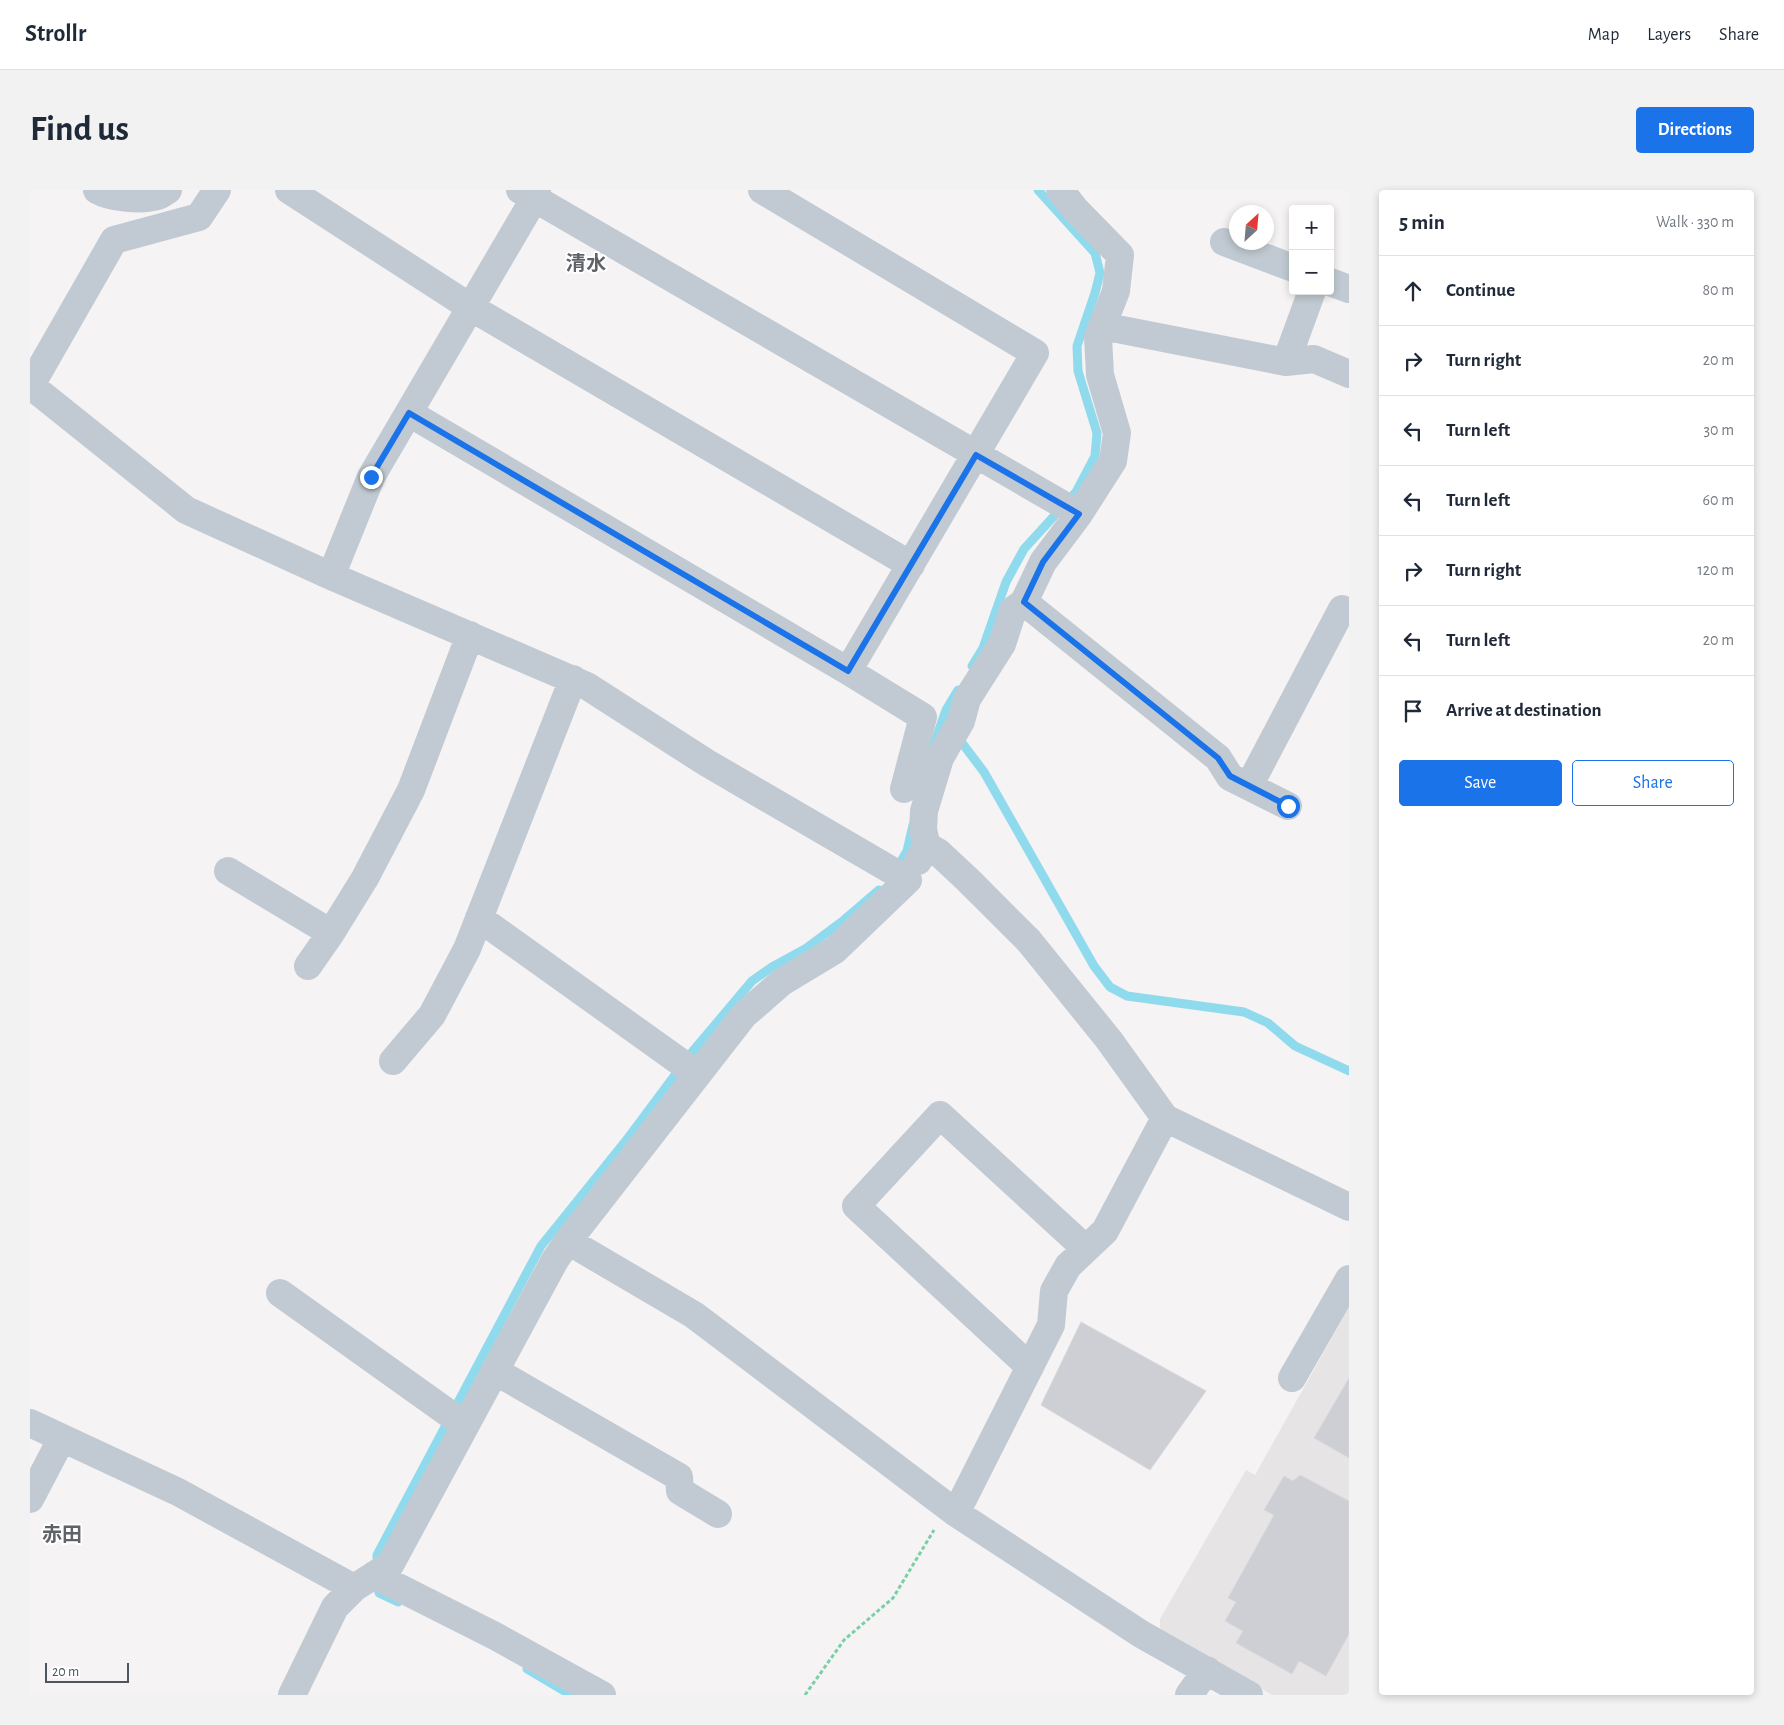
<!DOCTYPE html>
<meta charset="utf-8">
<style>
:root{--surface:#fff;--page:#f2f2f3;--text:#1f2937;--muted:#747a83;--line:#e0e1e3;--accent:#1a73e8}
body{margin:0;font-family:"Alegreya Sans","Noto Sans JP",sans-serif;background:var(--page);color:var(--text)}
.controls{position:absolute;right:15px;top:15px;display:grid;overflow:hidden;border-radius:5px;box-shadow:0 2px 8px #0003}
.controls button{width:45px;height:45px;display:grid;place-items:center;padding:0;border:0;border-bottom:1px solid var(--line);background:var(--surface);color:var(--text);font:25px sans-serif}
.compass{position:absolute;left:1199px;top:15px;width:45px;height:45px;border-radius:50%;background:var(--surface);box-shadow:0 2px 8px #0003;rotate:26deg}
.scale{position:absolute;left:15px;bottom:12px;width:84px;box-sizing:border-box;padding-left:5px;border:2px solid #4a5661;border-top:0;font-size:14px;line-height:18px;white-space:nowrap;color:#4a5661;-webkit-text-stroke:4px #fff;paint-order:stroke}
.stop{position:absolute;width:15px;height:15px;margin:-11px;border:4px solid #1a73e8;border-radius:50%;background:#fff}
.stop.end{background:#1a73e8;border-color:#fff;box-shadow:0 1px 5px #0008}
.list{margin:0;padding:0;list-style:none}
h2{display:flex;justify-content:space-between;align-items:center;height:65px;margin:0;padding:0 20px;font-size:21px}
h2 small{font-size:16px;font-weight:400;color:var(--muted)}
.list li{display:grid;grid-template-columns:32px 1fr auto;gap:15px;align-items:center;box-sizing:border-box;height:70px;padding:0 20px;border-top:1px solid var(--line)}
.list b{display:block;font-size:19px;white-space:nowrap}
.list em{font-size:16px;font-style:normal;color:var(--muted)}
.actions{display:flex;gap:10px;padding:15px 20px}
.actions a{flex:1;padding:11px 0;border:1px solid var(--accent);border-radius:5px;text-align:center;font-size:18px;color:var(--accent)}
.actions .main{background:var(--accent);color:#fff}
.icon{flex:none;width:28px;height:28px;fill:none;stroke:currentColor;stroke-width:2;stroke-linecap:round;stroke-linejoin:round}
.map{position:relative;flex:none;width:1319px;height:1505px;overflow:hidden;border-radius:5px}
header{display:flex;align-items:center;gap:30px;box-sizing:border-box;height:70px;padding:0 25px;background:var(--surface);border-bottom:1px solid var(--line)}
header strong{font-size:24px}
nav{display:flex;gap:28px;margin-inline-start:auto;font-size:18px}
.intro{display:flex;align-items:center;justify-content:space-between;box-sizing:border-box;height:120px;padding:0 30px}
h1{margin:0;font-size:35px}
.button{padding:12px 22px;border-radius:5px;background:var(--accent);color:#fff;font-size:18px;font-weight:700}
main{display:flex;gap:30px;padding:0 30px}
aside{flex:1;background:var(--surface);border-radius:5px;box-shadow:0 2px 8px #0003}
.map>svg:first-child{display:block}
.education{fill:#e6e4e5}
.lines{fill:none;stroke-linecap:round;stroke-linejoin:round}
.stream{stroke:#90daee;stroke-width:9}
.building{fill:#cdcfd5;stroke:#d7d9de}
.path{stroke:#7ad0a6;stroke-width:3;stroke-dasharray:4 2.5;stroke-linecap:butt}
.minor{stroke:#c1cad2;stroke-width:28}
.route{stroke:#1a73e8;stroke-width:6}
.labels{text-anchor:middle;stroke-width:4;stroke-linejoin:round;paint-order:stroke}
.quarter-label{font-size:20px;font-weight:bold;fill:#5f6368;stroke:#fff}
</style>
<header>
<strong>Strollr</strong>
<nav><a>Map</a><a>Layers</a><a>Share</a></nav>
</header>
<div class="intro"><h1>Find us</h1><a class="button">Directions</a></div>
<main>
<div class="map">
<svg width="1319" height="1505" viewBox="0 0 1319 1505">
<rect width="100%" height="100%" fill="#f5f3f3"/>
<path class="education" d="M1319,1117V1505H1242L1130,1440V1429L1216,1280L1225,1285Z"/>
<g class="lines">
<path class="stream" d="M942,476L953,458L976,392L994,359L1046,302L1065,266L1067,243L1048,181L1047,156L1065,103L1070,83L1065,63L1008,0
M926,545L954,582L1064,776L1080,797L1097,806L1214,822L1238,833L1265,856L1319,881
M903,557L916,520L928,500
M866,680L877,661L883,635
M347,1368V1365L511,1056L598,948L663,861L722,791L742,777L775,759L814,730L849,700
M349,1399V1403L368,1412
M497,1479L541,1505"/>
</g>
<path class="building" d="M1051,1132L1176,1201L1120,1280L1011,1215Z
M1319,1188V1268L1284,1248Z
M1270,1285L1319,1311V1444L1296,1486L1269,1471L1262,1484L1206,1453L1213,1441L1195,1431L1206,1412L1198,1408L1244,1325L1234,1320L1254,1286L1263,1291Z"/>
<g class="lines">
<path class="path" d="M775,1505L814,1450L863,1408L904,1340"/>
<path class="minor" d="M67,0C81,8 112,11 128,6C131,5 135,2 138,0
M259,0L440,117L881,375
M490,0L1049,324
M732,0L1005,163L818,481
M1030,0L1045,19L1090,65L1086,101L1068,147L1070,185L1087,243L1083,271L1049,324L1013,372L994,412L1188,568L1200,587L1258,616
M1194,52L1263,78
M1300,92L1319,99
M1072,136L1256,172L1284,169L1319,184
M1256,172L1282,101
M0,195L156,320L301,386L557,496L677,573L878,690L805,760L752,792L714,825L538,1051L525,1070L360,1375L324,1398L305,1417L262,1505
M1,195L84,50L169,27L187,0
M379,223L818,481L893,527L874,599
M301,386L341,287L504,9L507,0
M1219,596L1312,419
M897,656L908,662L938,690L999,751L1079,850L1135,928
M888,671L897,656L893,640L894,621L910,568L931,531L937,509L972,454L983,420L994,412
M198,681L301,743
M449,728L667,884
M278,776L301,743L335,688L381,600L440,445
M363,871L402,825L437,759L543,489
M538,1051L664,1125L926,1323L1111,1444L1219,1505
M250,1103L435,1235
M1000,1177L826,1016L910,925L1056,1059
M465,1181L649,1287L650,1301L688,1324
M1262,1188L1319,1089
M0,1233L148,1302L324,1398
M0,1309L32,1248
M926,1323L1021,1135L1024,1101L1038,1076L1075,1041L1135,928L1319,1017
M344,1385L465,1446L572,1505
M1159,1505L1177,1480"/>
</g>
<g class="lines">
<path class="route" d="M341,287L379,223L818,481L946,265L1049,324L1013,372L994,412L1188,568L1200,586L1258,616"/>
</g>
<g class="labels">
<g class="quarter-label">
<text x="556" y="80">清水</text>
<text x="32" y="1351">赤田</text>
</g>
</g>
</svg>
<div class="controls">
<button>+</button>
<button>−</button>
</div>
<svg class="compass" viewBox="-18 -18 36 36"><path d="M0-13l5 13h-10z" fill="#e53935"/><path d="M0 13l5-13h-10z" fill="#747a83"/></svg>
<div class="scale">20 m</div>
<div class="stop" style="left:1258px;top:616px"></div>
<div class="stop end" style="left:341px;top:287px"></div>
</div>
<aside>
<h2>5 min<small>Walk · 330 m</small></h2>
<ul class="list">
<li><svg class="icon" aria-label="ahead" viewBox="0 0 24 24"><path d="M12 20V5M6 11l6-6 6 6"/></svg><div><b>Continue</b></div><em>80 m</em></li>
<li><svg class="icon" aria-label="right" viewBox="0 0 24 24"><path d="M7 20v-9h11M14 6l5 5-5 5"/></svg><div><b>Turn right</b></div><em>20 m</em></li>
<li><svg class="icon" aria-label="left" viewBox="0 0 24 24"><path d="M17 20v-9H6M10 6l-5 5 5 5"/></svg><div><b>Turn left</b></div><em>30 m</em></li>
<li><svg class="icon" aria-label="left" viewBox="0 0 24 24"><path d="M17 20v-9H6M10 6l-5 5 5 5"/></svg><div><b>Turn left</b></div><em>60 m</em></li>
<li><svg class="icon" aria-label="right" viewBox="0 0 24 24"><path d="M7 20v-9h11M14 6l5 5-5 5"/></svg><div><b>Turn right</b></div><em>120 m</em></li>
<li><svg class="icon" aria-label="left" viewBox="0 0 24 24"><path d="M17 20v-9H6M10 6l-5 5 5 5"/></svg><div><b>Turn left</b></div><em>20 m</em></li>
<li><svg class="icon" aria-label="arrive" viewBox="0 0 24 24"><path d="M6 21V4h12l-3 4 3 4H6"/></svg><div><b>Arrive at destination</b></div></li>
</ul>
<div class="actions"><a class="main">Save</a><a>Share</a></div>
</aside>
</main>
